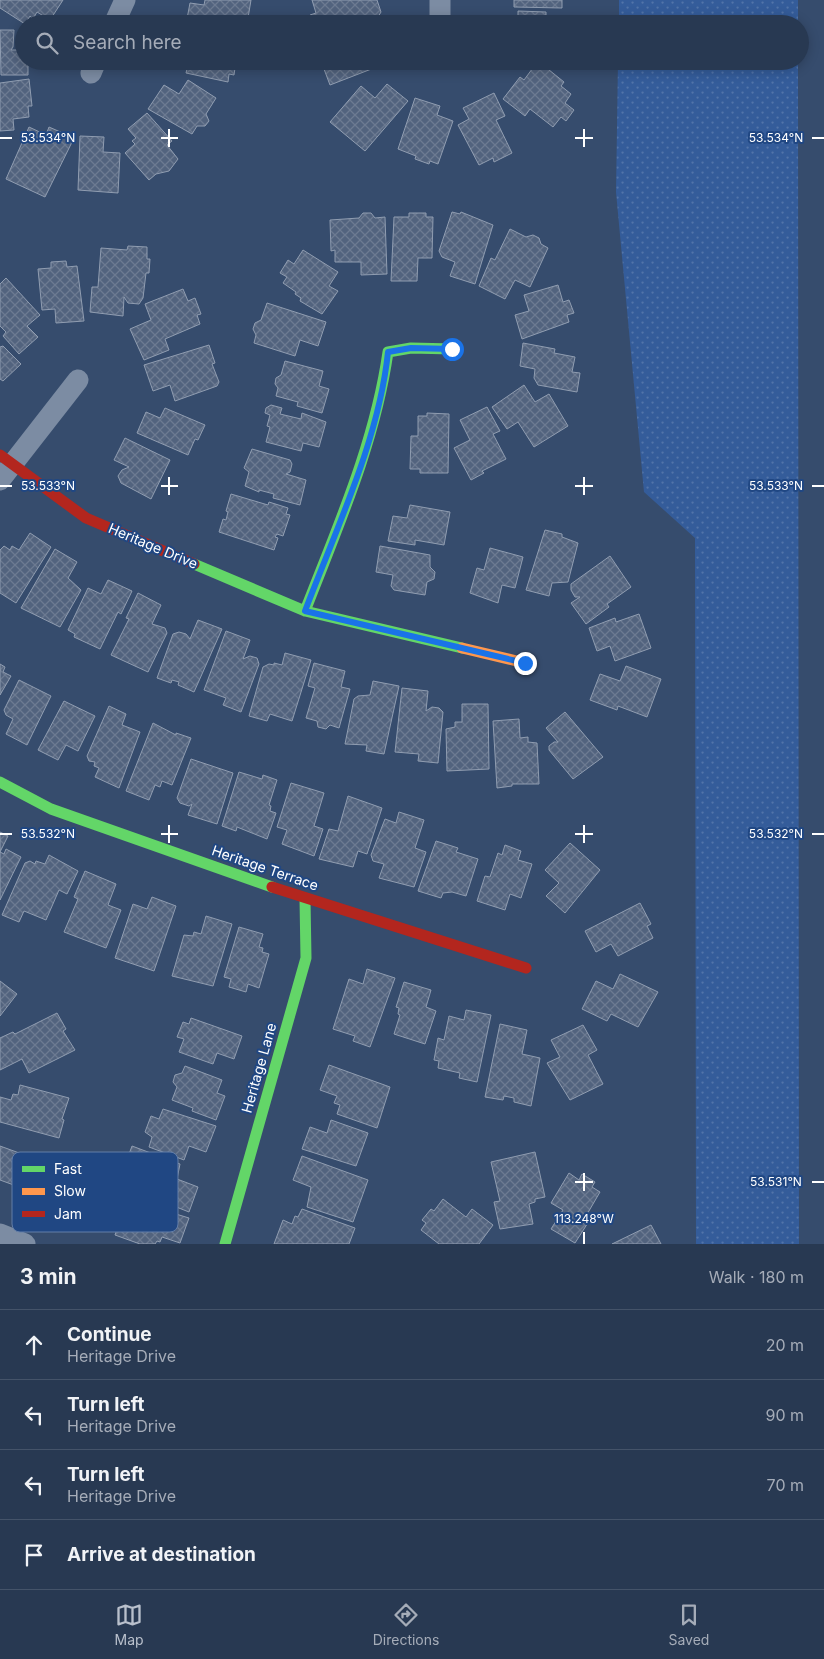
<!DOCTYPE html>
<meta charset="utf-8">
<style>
:root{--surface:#283952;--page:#304059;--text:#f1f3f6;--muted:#a5acb8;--line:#445369;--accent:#b9c0cc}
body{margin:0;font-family:Inter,sans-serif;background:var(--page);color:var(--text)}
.stop{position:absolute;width:15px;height:15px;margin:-11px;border:4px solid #1a73e8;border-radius:50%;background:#fff}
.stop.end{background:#1a73e8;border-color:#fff;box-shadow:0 1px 5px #0008}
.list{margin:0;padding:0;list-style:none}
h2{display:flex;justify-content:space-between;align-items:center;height:65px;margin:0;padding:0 20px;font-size:21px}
h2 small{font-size:16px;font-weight:400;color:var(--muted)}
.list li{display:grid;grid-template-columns:32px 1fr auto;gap:15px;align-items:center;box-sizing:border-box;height:70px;padding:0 20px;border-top:1px solid var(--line)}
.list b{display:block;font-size:19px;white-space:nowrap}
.list p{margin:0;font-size:16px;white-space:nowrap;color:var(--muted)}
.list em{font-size:16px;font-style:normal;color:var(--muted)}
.icon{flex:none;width:28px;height:28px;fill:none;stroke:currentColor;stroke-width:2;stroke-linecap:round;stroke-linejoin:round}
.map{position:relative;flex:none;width:824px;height:1244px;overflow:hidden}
.search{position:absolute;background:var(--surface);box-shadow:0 2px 12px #0003;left:15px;right:15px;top:15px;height:55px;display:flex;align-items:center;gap:12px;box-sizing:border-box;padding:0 18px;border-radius:28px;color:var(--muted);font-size:19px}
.sheet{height:345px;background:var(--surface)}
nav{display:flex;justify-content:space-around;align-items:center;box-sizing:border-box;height:70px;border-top:1px solid var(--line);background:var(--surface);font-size:14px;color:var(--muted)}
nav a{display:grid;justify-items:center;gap:2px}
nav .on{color:var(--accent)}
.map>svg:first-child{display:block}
.grass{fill:url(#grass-dots)}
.building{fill:url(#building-cross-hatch);stroke:#909db1}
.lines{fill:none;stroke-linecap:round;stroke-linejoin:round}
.street{stroke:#7c8ca3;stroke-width:21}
.fast{stroke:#63d668;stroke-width:11}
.slow{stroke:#ff974d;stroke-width:11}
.jam{stroke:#b3261e;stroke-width:11}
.route{stroke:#1a73e8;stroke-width:6}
.ticks{fill:none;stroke:#fff;stroke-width:2}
.labels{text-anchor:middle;stroke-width:4;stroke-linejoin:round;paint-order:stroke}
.street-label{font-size:14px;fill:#fff;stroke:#204783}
.key{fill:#204783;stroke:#637ea8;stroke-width:1}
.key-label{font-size:14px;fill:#fff}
.ticks-label{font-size:12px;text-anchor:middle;fill:#fff;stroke:#204783;stroke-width:4;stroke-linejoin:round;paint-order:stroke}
</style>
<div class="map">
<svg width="824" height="1244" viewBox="0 0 824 1244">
<defs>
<pattern id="grass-dots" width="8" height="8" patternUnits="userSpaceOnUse" patternTransform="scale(1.25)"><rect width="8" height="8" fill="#345c9a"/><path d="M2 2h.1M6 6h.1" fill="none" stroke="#5274a9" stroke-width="1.8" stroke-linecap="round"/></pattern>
<pattern id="building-cross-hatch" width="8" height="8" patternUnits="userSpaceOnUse" patternTransform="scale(1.25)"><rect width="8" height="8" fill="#52637e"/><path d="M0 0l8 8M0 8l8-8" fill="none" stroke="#6c7a91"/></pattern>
</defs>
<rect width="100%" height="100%" fill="#364c6d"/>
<path class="grass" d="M619,0H798V24H619Z
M618,61H798L799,1244H696L695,538L644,492L616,192Z"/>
<path class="building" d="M0,0H63L50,20L37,12L33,19L30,16L25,24L0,8Z
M205,0H251L247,24H186L190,3L204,5Z
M312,0H377L381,12L378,17L358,24H313L310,15L316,13Z
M514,0H562V8L514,7Z
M518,11L546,12V21L573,22V24H518Z
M0,30H14L13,47L11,50H24V61H28V75H1Z
M189,61H236L234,75L229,74L228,82L186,73Z
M321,61H372L374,68L330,85Z
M538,61L564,82L561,86L571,94L565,103L574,110L566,121L561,117L553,127L530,109L525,116L503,99L520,77L524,80Z
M29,79L32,106H28L29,117L13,119L14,130L0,131V83Z
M188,80L216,98L206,114L209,121L205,126H197L192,134L148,109L164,85L179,94Z
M387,84L408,101L365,151L330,122L361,86L375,98Z
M494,93L505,116L496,120L512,153L494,162L493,158L479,165L458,125L469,119L463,108Z
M415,98L440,106L437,115L453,121L438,164L430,161L429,164L415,159L416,156L398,149Z
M147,113L172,141L167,145L178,159L169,171L156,174L149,180L125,153L135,144L132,141L136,138L128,129Z
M29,127L46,135L49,127L74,138L45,197L6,179Z
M80,136L104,137L103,152L120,153L118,193L78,190Z
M452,212L460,214L461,212L493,225L475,284L450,276L455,262L442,257L439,251Z
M363,213H371L375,218L385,217L387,274L361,275V262H335V250L331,251L330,220L359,218Z
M409,213H426V217H433L432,258H418L417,281H391L394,217H409Z
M510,229L526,237L533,235L539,238L541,244L548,248L530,287L515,280L505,299L479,286L491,258L495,260Z
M128,246L147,247V259H150L149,273H146L143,298L139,304L128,303L124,297L123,316L90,312L92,287H98L101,248L127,250Z
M303,250L338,272L329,286L338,291L322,314L300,301L301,298L295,294L296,292L283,283L287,277L280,273L288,260L294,264Z
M66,261L67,267L77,266L84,321L56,323L55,309L42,310L38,269L51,268V262Z
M6,278L40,315L27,326L38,337L19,354L3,336L6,332L0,326V284Z
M558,285L563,302L569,300L574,313L567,315L569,322L522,339L515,315L529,311L524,295Z
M183,289L188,301L195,298L201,314L197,315L200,324L165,339L169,350L144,360L130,329L151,320L145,304Z
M267,303L326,322L318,346L300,340L295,356L254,343L256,335L253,329L255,323L261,320Z
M523,343L555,349L554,353L575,357L572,372L580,373L577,392L538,385L534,378L535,369L520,366Z
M209,345L215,363L212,364L219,382L217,386L175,401L170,385L153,391L144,365Z
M3,346L21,364L3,381L0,379V347Z
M285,361L323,371L319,386L329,389L322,413L297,406L298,402L276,396L278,388L275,384L276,378L281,375Z
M524,385L535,402L549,394L568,426L534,447L518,422L507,429L492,407Z
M271,405L282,408L280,414L301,419L302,413L326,422L319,447L303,443L301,451L266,442L270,427L267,426L270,415L265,413L266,408Z
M487,407L500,431L493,434L506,459L482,471L484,473L471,480L454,448L470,440L460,420Z
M165,408L205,425L198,440L195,439L188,455L137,433L146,412L160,418Z
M427,413L449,414L448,473H420V469H410L411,436H418V416H427Z
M125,438L170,460L151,499L121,483L118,476L122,470L129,467L114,460Z
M252,449L290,460L292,464L290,472L286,474L306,480L300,505L273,498L274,494L259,490V492L245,486L249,472L244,468Z
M231,494L268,505L269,502L288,508L286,514L290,515L283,536L277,534L275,537L278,538L274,550L219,532L223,519L226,520L228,512L226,511Z
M410,505L450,512L444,545L415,540V545L388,541L393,516L407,518Z
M545,530L562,534V537L578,543L568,582L552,583L549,596L526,590Z
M30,533L51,547L16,603L0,593V550L4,546L10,550L12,546L19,550Z
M380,546L430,555V567L435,572L434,579L427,582L425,595L394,590L391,586L393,575L376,572Z
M490,548L523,557L515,588L502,585L498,603L470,593L477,568L484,570Z
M55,549L77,562L68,578L81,590L60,627L21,608Z
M610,556L631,587L607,604L609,607L586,624L571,603L580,597H575L571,590V584Z
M108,580L132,591L121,614L118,612L100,649L74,637L75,634L68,630L88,588L101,594Z
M138,593L161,605L152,624L165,628L167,633L148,672L111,655L129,619L126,618Z
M639,614L651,648L615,661L610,646L597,651L589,628L615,618L616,622Z
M198,620L222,629L194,692L178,685L179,682L172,680L171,683L157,678L173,634L179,632L186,634L190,639Z
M226,631L250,640L243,659L250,656L257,658L259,664L241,712L223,705L226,698L204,690Z
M285,653L311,660L292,721L270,714L267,721L249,716L263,667L269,664L274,665V663L282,665Z
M314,663L345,671L341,687L350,689L339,728L330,725L326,729L318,727L317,721L306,718L315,688L308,686Z
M0,664L5,667L3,672L11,676L0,695Z
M626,666L661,679L647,717L618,706L617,710L590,700L600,674L620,681Z
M19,680L51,696L27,745L6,734L13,719L6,715L4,710Z
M373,681L399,686L384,754L366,751L367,745L345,744L354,699L358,696L370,695Z
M402,688L428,691L426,711L432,707L439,708L443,712L438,763L418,761L419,754L395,752Z
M64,701L95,716L78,751L66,745L58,760L38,750Z
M462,704H488L489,769L447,771L446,729L455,727V722H462Z
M109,706L126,714L122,725L140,732L119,788L95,777L99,768L94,766L95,762L89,761L87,756Z
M565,712L603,757L573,779L549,750V746L554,742H558L546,728Z
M519,719L520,738L528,737V742L537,743L539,784H512V786L497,788L493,721Z
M153,723L176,735V733L191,738L172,785L162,781L160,787L155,785L149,800L126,791Z
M191,759L233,773L217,824L188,815L192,804L189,806L180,803L177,798Z
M239,772L262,779L263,775L277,780L269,805L271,806L270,811L276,813L267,839L237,827L236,831L222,826Z
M291,783L324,793L314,826L323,829L314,856L282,844L287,830L277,827Z
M348,796L382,808L367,854L358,851L353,867L319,859L329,829L338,831Z
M399,812L424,820L415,848L426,852L414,887L379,878L384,864L373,861L371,855L385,819L396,823Z
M0,832L8,836L0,852L4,854L6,849L21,857L0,900Z
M436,841L458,848L456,852L478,859L466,896L452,892L443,893L441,898L418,891Z
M570,843L600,870L565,913L546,896L559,883L545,870Z
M505,845L521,851L518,860L532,864L521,898L510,894L505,910L477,901L485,876L490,877L498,853L502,855Z
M49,855L78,871L67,894L59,890L46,920L24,911L19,922L2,915L25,863L30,861L35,864L36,861L45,864Z
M85,871L116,884L108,905L121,910L106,948L64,932L78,899L74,897Z
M152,897L176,906L154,971L115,958L133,904L147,909Z
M640,903L651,924L647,926L653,938L618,956L611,944L596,952L585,931Z
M206,916L232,924L213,986L172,976L184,935L193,936L194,932L201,934Z
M239,927L263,934L259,947L263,948L262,952L269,954L259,988L248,984L246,992L229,987L231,979L224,977Z
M367,969L395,978L370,1047L353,1041L355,1036L333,1029L349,979L363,984Z
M620,974L658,992L638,1027L611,1014L607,1021L582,1009L596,981L613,989Z
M0,981L17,994L0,1016Z
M404,982L431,990L426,1007L436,1011L425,1044L394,1034L400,1015L398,1014L399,1008L396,1007Z
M466,1010L491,1015L477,1082L459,1078L460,1073L438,1068L439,1061L434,1060L438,1038L444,1040L449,1016L464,1020Z
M57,1013L66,1029L63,1031L75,1050L29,1073L22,1059L0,1070V1038L13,1032L15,1034Z
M191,1018L242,1036L234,1059L217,1053L213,1064L179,1052L184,1039L177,1037L183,1022L189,1024Z
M500,1024L527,1030L522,1054L540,1058L531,1106L514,1102V1098L504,1096L503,1100L485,1097Z
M583,1025L597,1050L588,1055L603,1084L570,1100L547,1063L560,1057L551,1040Z
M329,1065L390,1087L377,1128L337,1114L340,1105L334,1103L337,1096L320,1090Z
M185,1066L222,1080L217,1093L225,1096L216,1120L192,1111L193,1108L172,1100L177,1087L173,1082L175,1075L182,1073Z
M20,1085L69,1098L62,1119L64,1120L59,1138L0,1122V1097L11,1100L13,1094L18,1095Z
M163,1109L216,1126L206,1152L189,1146L184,1160L149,1147L152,1137L145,1132L151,1116L159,1119Z
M331,1120L368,1133L356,1166L302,1149L310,1127L327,1133Z
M0,1146L33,1158L22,1188L0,1180Z
M132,1146L180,1164L177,1179L198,1187L189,1212L118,1184Z
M535,1152L545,1197L535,1199V1202L529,1204L533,1224L500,1229L494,1202L500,1201L491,1162Z
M302,1156L368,1180L353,1222L307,1207L311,1187L293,1180Z
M569,1173L579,1180L582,1174L595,1182L592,1187L600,1192L586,1216L591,1218L575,1243L551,1229L563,1210L551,1203Z
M133,1195L145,1199L143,1204L189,1218L180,1243L162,1237L160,1242L157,1241L155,1244H140L115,1235L128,1198L131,1200Z
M443,1199L466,1217L472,1209L493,1225L479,1244H439L421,1230L426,1223L422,1220L431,1209L434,1211Z
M302,1209L355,1228L349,1244H274L283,1220L292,1224L295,1216L298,1217Z
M651,1225L661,1244H612Z"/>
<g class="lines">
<path class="street" d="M114,24L125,0
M440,24V0
M91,73L96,61
M0,480L78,380
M0,1234L25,1244"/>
<path class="fast" d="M194,564L305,611L462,648
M305,611C338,526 375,443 388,352L411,348L453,349
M0,782L51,809L272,887
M225,1244L306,958L305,899"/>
<path class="slow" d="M462,648L525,663"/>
<path class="jam" d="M0,455L86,518L194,564
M272,887L526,968"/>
</g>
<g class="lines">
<path class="route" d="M452,349L411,348L388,352C379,440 336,529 305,611L525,663"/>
</g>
<path class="ticks" d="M169,129V147M584,129V147M0,138H12M161,138H178M575,138H593M812,138H824M169,477V495M584,477V495M0,486H12M161,486H178M575,486H593M812,486H824M169,825V843M584,825V843M0,834H12M161,834H178M575,834H593M812,834H824M584,1173V1191M575,1182H593M812,1182H824M584,1232V1244"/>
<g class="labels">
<g class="street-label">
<text transform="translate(153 546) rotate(23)" y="5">Heritage Drive</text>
<text transform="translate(265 868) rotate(19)" y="5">Heritage Terrace</text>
<text transform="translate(259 1068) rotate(-74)" y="5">Heritage Lane</text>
</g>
</g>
<rect x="12" y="1152" width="166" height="80" rx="8" class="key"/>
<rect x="22" y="1166" width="23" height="6" fill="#63d668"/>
<rect x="22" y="1188" width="23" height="7" fill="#ff974d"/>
<rect x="22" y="1211" width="23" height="6" fill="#b3261e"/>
<g class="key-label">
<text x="54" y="1174">Fast</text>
<text x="54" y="1196">Slow</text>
<text x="54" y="1219">Jam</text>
</g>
<g class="ticks-label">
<text x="48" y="142">53.534°N</text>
<text x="776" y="142">53.534°N</text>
<text x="48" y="490">53.533°N</text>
<text x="776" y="490">53.533°N</text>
<text x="48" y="838">53.532°N</text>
<text x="776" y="838">53.532°N</text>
<text x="776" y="1186">53.531°N</text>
<text x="584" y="1223">113.248°W</text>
</g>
</svg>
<div class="stop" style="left:452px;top:349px"></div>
<div class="stop end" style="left:525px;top:663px"></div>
<div class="search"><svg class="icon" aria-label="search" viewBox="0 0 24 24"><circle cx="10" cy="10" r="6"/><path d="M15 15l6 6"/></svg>Search here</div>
</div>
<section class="sheet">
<h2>3 min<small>Walk · 180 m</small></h2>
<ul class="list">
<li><svg class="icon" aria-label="ahead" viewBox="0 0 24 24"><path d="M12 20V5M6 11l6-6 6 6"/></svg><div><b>Continue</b><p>Heritage Drive</p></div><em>20 m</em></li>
<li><svg class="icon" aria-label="left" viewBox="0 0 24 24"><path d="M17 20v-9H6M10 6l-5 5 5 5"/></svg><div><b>Turn left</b><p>Heritage Drive</p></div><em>90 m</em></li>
<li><svg class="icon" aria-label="left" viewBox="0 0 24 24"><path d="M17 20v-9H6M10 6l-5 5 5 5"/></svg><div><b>Turn left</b><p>Heritage Drive</p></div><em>70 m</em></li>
<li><svg class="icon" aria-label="arrive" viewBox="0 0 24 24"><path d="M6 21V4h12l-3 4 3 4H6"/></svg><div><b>Arrive at destination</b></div></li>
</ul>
</section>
<nav>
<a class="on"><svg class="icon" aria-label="map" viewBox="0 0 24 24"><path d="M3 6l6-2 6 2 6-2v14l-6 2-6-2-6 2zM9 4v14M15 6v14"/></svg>Map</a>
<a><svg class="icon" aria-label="directions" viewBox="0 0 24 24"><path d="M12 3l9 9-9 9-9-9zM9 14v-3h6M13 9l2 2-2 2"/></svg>Directions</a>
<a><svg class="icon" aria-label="saved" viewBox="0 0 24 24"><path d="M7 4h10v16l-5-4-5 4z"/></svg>Saved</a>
</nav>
